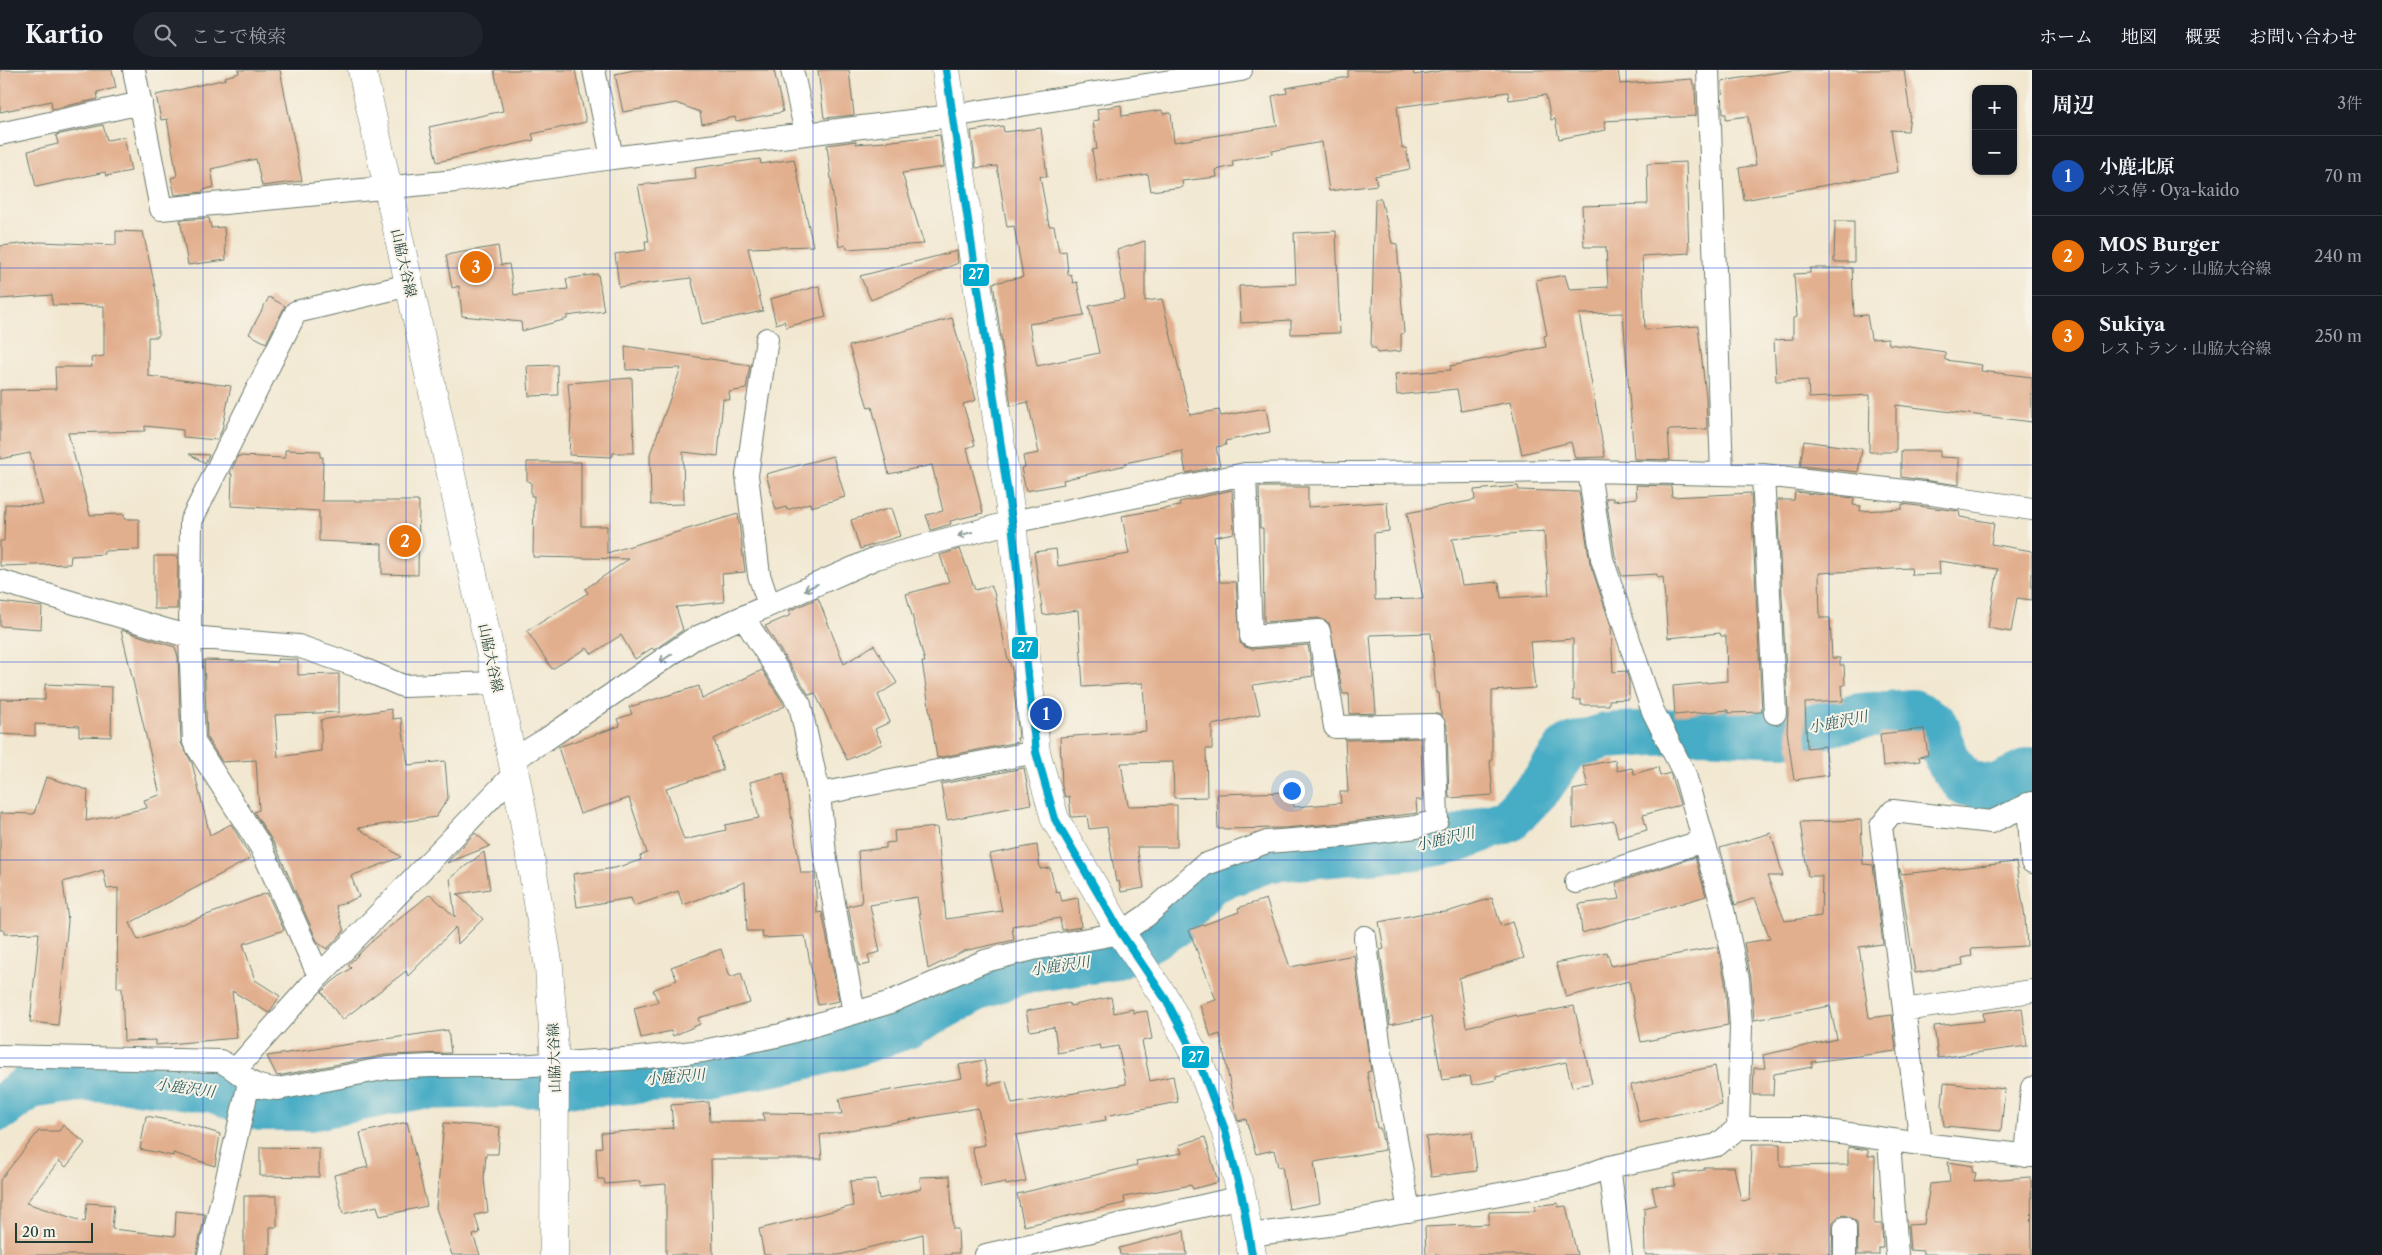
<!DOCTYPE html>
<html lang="ja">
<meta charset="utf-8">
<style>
:root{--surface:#171b24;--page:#20242c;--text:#f1f3f6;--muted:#9ea1a6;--line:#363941;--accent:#db2777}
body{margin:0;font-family:"Libre Caslon Text","Noto Serif JP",serif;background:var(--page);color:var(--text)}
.controls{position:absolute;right:15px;top:15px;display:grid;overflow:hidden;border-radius:10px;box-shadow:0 1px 4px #0004}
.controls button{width:45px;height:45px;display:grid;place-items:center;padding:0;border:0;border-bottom:1px solid var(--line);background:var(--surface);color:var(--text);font:25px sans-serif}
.scale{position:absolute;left:15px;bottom:12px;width:78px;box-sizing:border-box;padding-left:5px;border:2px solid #1f3d34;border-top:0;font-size:14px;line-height:18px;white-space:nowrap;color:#1f3d34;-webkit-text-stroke:4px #f7f3e8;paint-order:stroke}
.you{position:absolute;left:1291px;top:720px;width:18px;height:18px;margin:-12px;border:4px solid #fff;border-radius:50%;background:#1a73e8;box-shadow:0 0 0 8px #1a73e833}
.badge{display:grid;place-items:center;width:32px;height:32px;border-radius:50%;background:var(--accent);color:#fff;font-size:16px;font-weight:700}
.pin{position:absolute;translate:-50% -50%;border:2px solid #fff;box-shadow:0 1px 5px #0006}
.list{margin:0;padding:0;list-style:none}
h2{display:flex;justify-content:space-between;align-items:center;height:65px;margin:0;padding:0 20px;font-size:21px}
h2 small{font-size:16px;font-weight:400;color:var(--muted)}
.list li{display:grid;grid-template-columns:32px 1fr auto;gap:15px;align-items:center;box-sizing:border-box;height:80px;padding:0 20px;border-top:1px solid var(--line)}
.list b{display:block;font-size:19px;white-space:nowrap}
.list p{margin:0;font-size:16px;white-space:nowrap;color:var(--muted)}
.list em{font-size:16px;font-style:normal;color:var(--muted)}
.icon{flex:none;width:28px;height:28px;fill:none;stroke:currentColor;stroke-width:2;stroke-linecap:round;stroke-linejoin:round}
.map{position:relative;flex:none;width:2032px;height:1185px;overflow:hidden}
header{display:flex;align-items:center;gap:30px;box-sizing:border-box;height:70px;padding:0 25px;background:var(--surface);border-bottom:1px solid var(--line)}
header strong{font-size:24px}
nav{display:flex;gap:28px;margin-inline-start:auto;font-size:18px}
.search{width:350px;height:45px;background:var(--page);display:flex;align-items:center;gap:12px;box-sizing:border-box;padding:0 18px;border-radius:28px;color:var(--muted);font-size:19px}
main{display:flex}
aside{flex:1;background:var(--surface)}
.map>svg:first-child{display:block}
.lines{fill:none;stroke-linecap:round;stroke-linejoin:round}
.river{stroke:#46acc5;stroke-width:46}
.building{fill:#e2af8e;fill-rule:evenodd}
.minor-casing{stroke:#69796b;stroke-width:24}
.tertiary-casing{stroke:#69796b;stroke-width:29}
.primary-casing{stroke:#69796b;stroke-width:29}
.minor{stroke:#fff;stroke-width:22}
.tertiary{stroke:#fff;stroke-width:28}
.primary{stroke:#fff;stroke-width:28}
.bus-1-casing{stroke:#f7f3e8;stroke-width:11}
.bus-1{stroke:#00a9ce;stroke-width:8}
.oneway{stroke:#8f9e9a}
.grid{fill:none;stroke:#1d4ed8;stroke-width:1;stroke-opacity:0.55}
.labels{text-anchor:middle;stroke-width:4;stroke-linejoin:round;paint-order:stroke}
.street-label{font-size:14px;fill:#1f3d34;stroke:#f7f3e8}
.water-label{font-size:15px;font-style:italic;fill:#2b5e60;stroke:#f7f3e8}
.line-badge{stroke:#f7f3e8;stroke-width:2}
.badge-label{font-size:14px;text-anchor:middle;font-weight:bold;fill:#fff}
</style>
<header>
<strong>Kartio</strong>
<div class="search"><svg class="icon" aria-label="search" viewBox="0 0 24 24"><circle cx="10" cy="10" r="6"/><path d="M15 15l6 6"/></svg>ここで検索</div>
<nav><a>ホーム</a><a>地図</a><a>概要</a><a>お問い合わせ</a></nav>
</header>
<main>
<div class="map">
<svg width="2032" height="1185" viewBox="0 0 2032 1185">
<rect width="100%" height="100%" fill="#f7f3e8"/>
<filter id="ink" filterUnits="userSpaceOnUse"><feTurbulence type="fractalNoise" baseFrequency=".02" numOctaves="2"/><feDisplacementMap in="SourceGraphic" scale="10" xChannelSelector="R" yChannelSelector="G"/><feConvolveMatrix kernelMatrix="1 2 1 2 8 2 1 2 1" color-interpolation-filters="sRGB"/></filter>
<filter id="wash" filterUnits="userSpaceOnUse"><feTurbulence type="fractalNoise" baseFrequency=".0096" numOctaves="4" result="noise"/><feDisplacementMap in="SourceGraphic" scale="20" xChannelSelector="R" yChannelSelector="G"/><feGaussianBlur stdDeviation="1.12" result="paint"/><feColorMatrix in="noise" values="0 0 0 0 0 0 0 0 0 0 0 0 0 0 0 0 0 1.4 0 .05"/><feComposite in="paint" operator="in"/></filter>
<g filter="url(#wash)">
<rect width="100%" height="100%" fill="#f2e8d1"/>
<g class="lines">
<path class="river" d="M0,1038L30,1016L82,1009L126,1010L214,1020L261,1038H310L417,1017L603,1013L695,1007L791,990L851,975L907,956L981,916L1022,901L1117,887L1172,856L1209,812L1269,789L1417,777L1457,769L1508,750L1541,716L1568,677L1606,666L1701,660L1783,664L1860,646L1913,642L1936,655L1948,692L1965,713L1994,718L2032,700"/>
</g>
<g id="blocks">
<path class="building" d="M0,0H112L116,18L97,22L98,29L52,39L51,31L0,42Z
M238,0H280L302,111L262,116L256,89L211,99L214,117L203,120V122L175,125L171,108L177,106L167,49L161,50L156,25L226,9L225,7L239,3Z
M494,0H575L586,52L532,64L534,70L437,92L429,57L503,41Z
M634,0H774L783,42L736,51L735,47L702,54L700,42L676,33L623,42L615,4Z
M818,0H849L854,45L824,48Z
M1348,0H1413L1414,5L1446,0H1618L1620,14L1692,9L1693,15H1695L1696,46L1604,51L1606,60L1559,69L1555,49L1551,50L1546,25L1509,30L1508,22L1397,37L1402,78H1406L1410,99L1375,106L1377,115L1329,121L1322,72L1272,81V84L1232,91L1233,96L1216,100L1217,107L1182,111L1183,117L1151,121L1148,104L1097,112L1092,80L1097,79L1093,51L1099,50L1097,39L1121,35L1122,46L1162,40L1163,44L1171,43L1174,72L1277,56L1272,26L1287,23L1286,18L1348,7Z
M1793,0H1904L1910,44L1908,61L1891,60L1898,102L1744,130L1739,98L1756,95L1748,46L1726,49V44H1723L1722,11Z
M103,55L107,70L124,67L131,101L106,106L105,102L36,117L28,81L58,74L56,65Z
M1003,56L1004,62L1041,58L1047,107L1040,106L1049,156H1054L1059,182L1066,181L1068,205L1071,204L1073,213L1077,212L1084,245L1029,254L1037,296L1099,283L1089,236L1125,229L1117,180L1145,171V231L1162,229L1190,345L1219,340L1221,346L1266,338L1270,362L1225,371L1226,375L1216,377L1220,396L1186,403L1182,381L1125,393L1126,395L1063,410L1064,414L1026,421L1021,398L1025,397L1023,386L1039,383L1028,332L1011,336L993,213L1023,207L1014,156L1007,157L997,96L976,98L971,61Z
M940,65L944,97L902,103L924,174L847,179L846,175L839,177L827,75L856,71V74L885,72Z
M760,89L761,94L794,89L813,176L748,178L763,241L702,254L691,208L619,217L615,184L646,180L645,171H649L638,115L696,109L695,98Z
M1686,92L1689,183L1642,186L1645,260L1698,256L1706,327L1707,359L1668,360L1670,390L1634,389L1623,243L1579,244L1605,387L1575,388L1571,372L1522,384L1510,332L1461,341L1457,319L1397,325L1395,304L1451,300L1450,296L1546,277L1544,266L1547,265L1536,210L1565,205L1569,219L1608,217L1606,177H1584L1582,136L1648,134L1647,94Z
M1375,129H1381L1392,173L1397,174L1404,263L1401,264V281L1377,283L1376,278H1371Z
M209,148L211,158L224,157L226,190L188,195L180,150Z
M1835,151H1854V192H1834Z
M116,161L143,162L158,231V267H148V306L231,316L222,360L217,370L183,367V360L145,356V361L68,363L90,445L124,444V449H139V480L104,481V484L71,486L70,494L0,496V471H4L5,434L43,435L30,383L0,389V320L56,319L55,297H92L91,288L104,286V236L52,235V225L0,229V176L40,172L116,175Z
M1336,161L1340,263L1291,264V250L1241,253L1239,216L1296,214L1294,163Z
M498,176L501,195L509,194L514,225L568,219L566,209L598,204L604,241L567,246V249L522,261L521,252L462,246L459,216L452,218L446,185Z
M957,181L958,193L871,230L860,206Z
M1810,198H1852L1854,246L1867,245L1871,269L1888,268L1889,274L1945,282V290L1982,295L1981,301L2032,307V352L1896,335V382H1869L1870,325L1809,328L1808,310L1776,311L1774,270L1793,269V248L1797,247L1794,204L1810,203Z
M819,216L826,247L786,257L784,251L776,254L770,229Z
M269,227L285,236L266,273L249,264Z
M952,248L976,330L963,334L975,375L967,378L983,443L950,451L951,454L931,460L926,445L943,441L932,395L889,404L872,337L868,338L849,276Z
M625,276L750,295L746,319L729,322L730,330L723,329L718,386L683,382L684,434L651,435L650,384L681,298L626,300Z
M557,295L558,325L529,326L527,296Z
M632,308L634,383H613L612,387L569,385L571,347L568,313Z
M1804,371L1862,379L1858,402L1800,396Z
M285,380L320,381V387H323L322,431H419L418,505L382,504V474L319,471V441L231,436L232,404H230L238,386L285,388Z
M1901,381H1940V387L1959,388V415L1901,407Z
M189,384L209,385L205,393Z
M833,386L845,427L811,437L810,433L787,440L786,437L776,440L766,404Z
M527,392H581V456H607V483L738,444L745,502L722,504L724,532L676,537L683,560L654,580L652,578L635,589L621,565L592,584L587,578L552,599L527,561L588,523L585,519L629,489L533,487L534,426H531V412L527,411Z
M1636,415L1671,416L1672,427L1751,423L1762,642L1728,643V640L1675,645L1673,616L1727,611L1726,566H1721L1720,563L1668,568L1663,507L1657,508V504L1622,506L1615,486L1606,428H1613V431L1637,428Z
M1518,416L1519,420L1579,422L1590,493L1611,556L1613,602L1626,601L1629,611V629L1609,630V635H1581V630H1573V569L1530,572L1535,618L1492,621V691H1490L1493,725L1449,728L1447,655L1441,644L1439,623H1436L1431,563L1370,565L1376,643L1350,644L1349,624H1343L1329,553L1318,548L1264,552L1263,458H1260L1259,417H1308V437L1387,432L1389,461L1374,463L1375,530L1423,529L1407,443L1475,430L1474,420ZM1544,461L1549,525L1501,528L1499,512L1462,515L1452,469Z
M1232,420L1234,463L1214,467L1220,512H1236L1240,573L1245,577L1252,579L1308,575L1313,606L1253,615L1260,644L1212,655V679H1206L1207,727L1174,728L1173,692L1121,693L1128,736L1177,735V777H1137L1144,818L1121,822L1119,811L1116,812L1107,757L1089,759L1087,746L1072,747L1071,745L1069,726L1065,727L1062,717L1060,667L1146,661L1143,613L1083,617L1078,540L1043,545L1034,482L1056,479L1058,496L1129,484L1122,446L1180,436L1179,432Z
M1795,422L1854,428L1853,435L1861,436L1860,441L1902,439V434L1959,441L1960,447L1994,453L1991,474L2032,481V530L2017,528L2011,562L1988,558L1998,499L1939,491L1940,504L1912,505L1911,498L1819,503L1820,548H1830L1832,588H1840V595H1844L1845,615H1842L1843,631L1805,633L1807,678L1825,676L1829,705L1794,710L1787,661L1788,642L1777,430H1794Z
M891,438L900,466L860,479L851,450Z
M960,479L975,520L991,516L994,522L1007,586L1012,600L1019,668H1017L1018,672L937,688L922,592H925L906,524L949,512L940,485Z
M154,486H178L177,539H154Z
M818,528L844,594L874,575L897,613L878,625L890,652L875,659L882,674L847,690L815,623L809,625L765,556L791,545L789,541Z
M0,532L42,537L41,559L0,556Z
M121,560L175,577L178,587L181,673L192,693L210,765L231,754L251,788L130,853L138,870L267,823L284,860L243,874L255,910L280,926L269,943L232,921L237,968L156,975V970L124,971L122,918H117L118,818L107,819L103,800L63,812L68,851L58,955L30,952L39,863L4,864V860H0V743L34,744L46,707L88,720L86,751L147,738L144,730L160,725Z
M277,589L298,590V605L339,604V642L275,645L278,687L321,681V650L391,639L393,649L401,648L408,695L445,691L448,728L436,747L358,758L401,787L351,806L359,827L336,836L344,861L327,879L318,873L275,775L254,742L259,740L256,690L222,692L207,668L204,590L277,592Z
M762,600L785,636L714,669L723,700L666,718L684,770L726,760L725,755L759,748L750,712L784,703L801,803H815L817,843L822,842L839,931L818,935L805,866L763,868L762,861H747L745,812L683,835L678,821L634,836L631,828L577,837L573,804L615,798L641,790L640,786L647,783L629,728L580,744L558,677L620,656L617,649L632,644L629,637L699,616L702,629Z
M45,614L112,617L111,667L79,666V656L35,654V666L0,664V629L45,630Z
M1924,659L1928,685L1919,687L1920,691L1883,696L1880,664Z
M1421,668L1423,730H1416L1417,743L1343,753L1284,758L1218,759L1217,724L1293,722L1294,737L1341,733L1340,722H1348L1345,670Z
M1615,690L1617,701L1632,698L1634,704L1658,697L1660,706L1670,703L1680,735L1643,745L1647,760L1618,768L1614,751L1573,758V720L1588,717L1583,696Z
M1024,698L1031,734L947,750L941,714Z
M1861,750L1863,794L1873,795L1883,874L1859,877L1869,948L1892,945L1896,981L1812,992V997L1774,1004L1773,1025H1753L1754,998H1765L1763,985L1837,969L1830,936L1754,950L1751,908L1744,873L1770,869L1755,828L1735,835L1720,778L1771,763L1783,806H1767L1785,851L1821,846L1822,806H1808L1800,752Z
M937,757L946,849L1002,841L990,784L1037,775L1040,799L1050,798L1056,822L1059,821L1062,831L1078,828L1081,857L1062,860L1060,848L1012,856L1014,870L964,881L928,899L917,827L870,835L880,882L868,885L870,894L859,896L848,836L862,833L858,781L886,778V773L895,772L894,761Z
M475,763L490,776L447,793Z
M484,782L490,819L457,824L483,849L458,874L456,857L408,906L406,901L342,950L322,922L332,912L351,898L348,895L372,871L430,824L455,847L450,808Z
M1695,787L1706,826L1582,863L1579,834L1620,829L1616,813Z
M2016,792L2025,848L2027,876L1971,879L1972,886L1962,888L1963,895L1915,903L1899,798L1902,804Z
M1492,828L1501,856L1512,852L1524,888L1459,908L1466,957L1517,945L1518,947L1574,936L1592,1013L1572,1017L1566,992L1496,1007V1010L1472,1015L1470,1006L1442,1010L1431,947L1390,955L1380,880L1384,879L1379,852L1419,844L1447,842Z
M1266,829L1290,897L1354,885L1371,1001L1367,1002L1377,1058H1380L1385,1080L1314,1092L1320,1133L1289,1139L1282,1096L1278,1097L1274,1080L1256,1084L1246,1049L1238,1051L1236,1044L1220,964L1211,967L1200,935L1216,930L1189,860L1239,842L1238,838Z
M1718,877L1725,911L1728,955L1641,972L1629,911L1566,927L1556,893L1607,882L1611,896Z
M721,879L730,907L741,903L750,933L698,948L700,954L673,966L671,961L641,968L634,938L658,932L653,920L677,910L671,897Z
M1111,927L1114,943L1133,939V943L1147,941L1152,969L1142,971L1150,1011L1173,1006L1178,1032L1105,1046L1106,1050L1016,1065L1026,1111L1006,1115L1005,1112L981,1117L972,1077L985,1075L978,1038L820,1065L822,1089H711L713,1185H666V1114L640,1116V1111L605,1114L604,1109H598L596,1078L602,1077L601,1063L673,1058L671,1035L709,1032L710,1051H764L763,1043L842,1044L839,1029L962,1008L959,995L984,990L989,1015L1006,1011L1012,1034L1126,1014L1118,976L1101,979L1100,975L1058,983L1054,957L1030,961L1026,941L1069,933L1070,936Z
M2022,938L2027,976L1938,988L1934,956L1984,951L1983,943Z
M448,960L451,983L386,985L277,1006L267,986Z
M1715,996L1722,1035L1639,1052L1631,1015Z
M1944,1013L2005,1019L2001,1061L1944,1056L1942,1035Z
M146,1046L188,1054L220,1064L215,1096L173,1083V1086L140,1079Z
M407,1052L427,1136L380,1146L377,1136L343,1144L334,1105L368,1097L360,1063Z
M444,1053L500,1057L498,1084H486L484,1109L488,1142L475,1145L480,1163L473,1165L480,1185H452L436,1138Z
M63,1055L85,1073L66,1097L59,1091L26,1133L85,1152L87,1133L114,1135L112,1159L175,1166L176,1141L205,1144L196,1185H0V1110L39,1061H59Z
M1472,1062L1477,1101L1431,1107L1426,1067Z
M1205,1067L1218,1112L1193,1119L1191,1115L1124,1127L1125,1133L1024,1156L1017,1124L1137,1095L1136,1091L1182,1083L1179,1075Z
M1752,1074H1780V1096L1848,1095V1077L1868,1080V1086H1875L1874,1154H1882L1883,1178H1879V1185H1858L1857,1152L1845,1145L1839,1146L1833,1152L1832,1184L1645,1185L1644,1138L1656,1135L1652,1117L1675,1116L1674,1104L1704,1100V1097H1734L1741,1131L1750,1130Z
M260,1077L319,1078V1107L260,1106Z
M1948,1092L1973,1096L1972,1102L1976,1103L1974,1111L2031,1107L2032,1185L1923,1184V1181L1910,1180L1908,1155L1924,1154L1930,1114L1950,1112Z
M950,1106L953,1159H958L959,1183H951V1185H924L923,1164L839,1185H764L759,1159L853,1136L850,1111L876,1109L879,1129L921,1119L920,1107Z
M244,1126H277V1157H270V1185H244Z
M1558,1133V1137L1566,1136L1577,1185H1426L1425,1157L1489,1154V1142L1535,1141V1136Z
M1184,1161L1187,1185H1120L1119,1178Z"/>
</g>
</g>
<g filter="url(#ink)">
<use href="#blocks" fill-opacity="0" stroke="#69796b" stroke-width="1"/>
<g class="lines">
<defs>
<path id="minor" d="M134,0L161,139L456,111L612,88L951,46L1241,0
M594,0L612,88
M792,0L806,63
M1708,0L1722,403
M0,64L141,33
M767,269L747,405L759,505L769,535
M1589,401L1602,489L1652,639L1685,705L1722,835L1738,909L1741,956L1738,1058
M1763,405L1775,643
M0,511L190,567L298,576L354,595L403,616L497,613
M743,547L800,635L819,724L825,784L854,943
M512,690L545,670L693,569L876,488L1012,452L1245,404L1589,401L1763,405L1932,424L2032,439
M819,724L1036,682
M2028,734L2032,792
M1576,812L1703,771
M1365,867L1380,979L1409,1141
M319,906L261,777L194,672L190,567L191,451L296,242L409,215
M1904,940L2032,921
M0,986L220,991C247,1004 245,1018 278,1019L388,998L430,996H517L639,988L703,981L781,965L888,933L985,891L1033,879L1121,863L1146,846L1204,795L1267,772L1344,766L1416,757L1437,750L1434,655L1335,657L1319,561L1251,566L1245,404
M236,999L319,906L515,703
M1889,1070L1897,1185
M1921,1074L1881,756L1893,741L1991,752L2032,733
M2026,1086L2032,1018
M1609,1097L1621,1185
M1249,1165L1329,1155L1571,1111L1609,1097L1717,1075L1738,1058H1805L1921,1074L2032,1086
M209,1185L249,1013
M986,1185L1242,1127
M1845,1185V1158"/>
<path id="tertiary" d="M946,0L1012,452L1036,682L1055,749L1121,863L1166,930L1201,997L1225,1060L1242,1127L1252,1185"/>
<path id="primary" d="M362,0L497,613L523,745L549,897L555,994L554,1185"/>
</defs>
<use href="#minor" class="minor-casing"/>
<use href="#tertiary" class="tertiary-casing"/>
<use href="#primary" class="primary-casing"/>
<use href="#minor" class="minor"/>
<use href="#tertiary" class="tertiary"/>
<use href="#primary" class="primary"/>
<defs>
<path id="bus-1" d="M946,0L1012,452L1036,682L1055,749L1121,863L1166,930L1201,997L1225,1060L1242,1127L1252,1185"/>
</defs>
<use href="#bus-1" class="bus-1-casing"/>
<use href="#bus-1" class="bus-1"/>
</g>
<defs><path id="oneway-shaft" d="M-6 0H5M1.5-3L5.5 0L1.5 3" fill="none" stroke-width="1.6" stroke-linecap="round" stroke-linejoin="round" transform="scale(1.25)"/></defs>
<g class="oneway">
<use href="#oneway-shaft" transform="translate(965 464) rotate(165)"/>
<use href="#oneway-shaft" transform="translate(811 517) rotate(156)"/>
<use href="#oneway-shaft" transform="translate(666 588) rotate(146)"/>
</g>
</g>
<path class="grid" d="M203,0V1185M406,0V1185M610,0V1185M813,0V1185M1016,0V1185M1219,0V1185M1422,0V1185M1626,0V1185M1829,0V1185M0,198H2032M0,395H2032M0,592H2032M0,790H2032M0,988H2032"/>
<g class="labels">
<g class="street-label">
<text transform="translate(404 193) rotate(77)" y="5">山脇大谷線</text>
<text transform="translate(491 588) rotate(78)" y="5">山脇大谷線</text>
<text transform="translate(554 988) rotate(-92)" y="5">山脇大谷線</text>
</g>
<g class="water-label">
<text transform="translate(1838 652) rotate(-11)" y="5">小鹿沢川</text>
<text transform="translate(1445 769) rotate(-13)" y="5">小鹿沢川</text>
<text transform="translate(1060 896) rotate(-8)" y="5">小鹿沢川</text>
<text transform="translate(675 1007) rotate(-5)" y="5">小鹿沢川</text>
<text transform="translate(185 1018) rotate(8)" y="5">小鹿沢川</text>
</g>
</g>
<g class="line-badge">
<rect x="962" y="193" width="28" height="24" rx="5" fill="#00a9ce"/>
<rect x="1011" y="566" width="28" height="24" rx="5" fill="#00a9ce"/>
<rect x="1181" y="975" width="29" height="24" rx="5" fill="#00a9ce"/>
</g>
<g class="badge-label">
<text x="976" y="209">27</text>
<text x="1025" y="582">27</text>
<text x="1196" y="992">27</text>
</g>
</svg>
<div class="controls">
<button>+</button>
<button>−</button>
</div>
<div class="scale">20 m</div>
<div class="you"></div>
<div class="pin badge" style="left:1046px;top:644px;background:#1a4fb4">1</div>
<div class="pin badge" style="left:405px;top:471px;background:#e8710a">2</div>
<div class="pin badge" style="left:476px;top:197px;background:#e8710a">3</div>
</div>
<aside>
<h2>周辺<small>3件</small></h2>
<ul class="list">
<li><span class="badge" style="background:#1a4fb4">1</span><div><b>小鹿北原</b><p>バス停 · Oya-kaido</p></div><em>70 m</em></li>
<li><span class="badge" style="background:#e8710a">2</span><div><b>MOS Burger</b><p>レストラン · 山脇大谷線</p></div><em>240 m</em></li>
<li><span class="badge" style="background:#e8710a">3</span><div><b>Sukiya</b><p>レストラン · 山脇大谷線</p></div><em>250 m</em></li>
</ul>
</aside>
</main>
